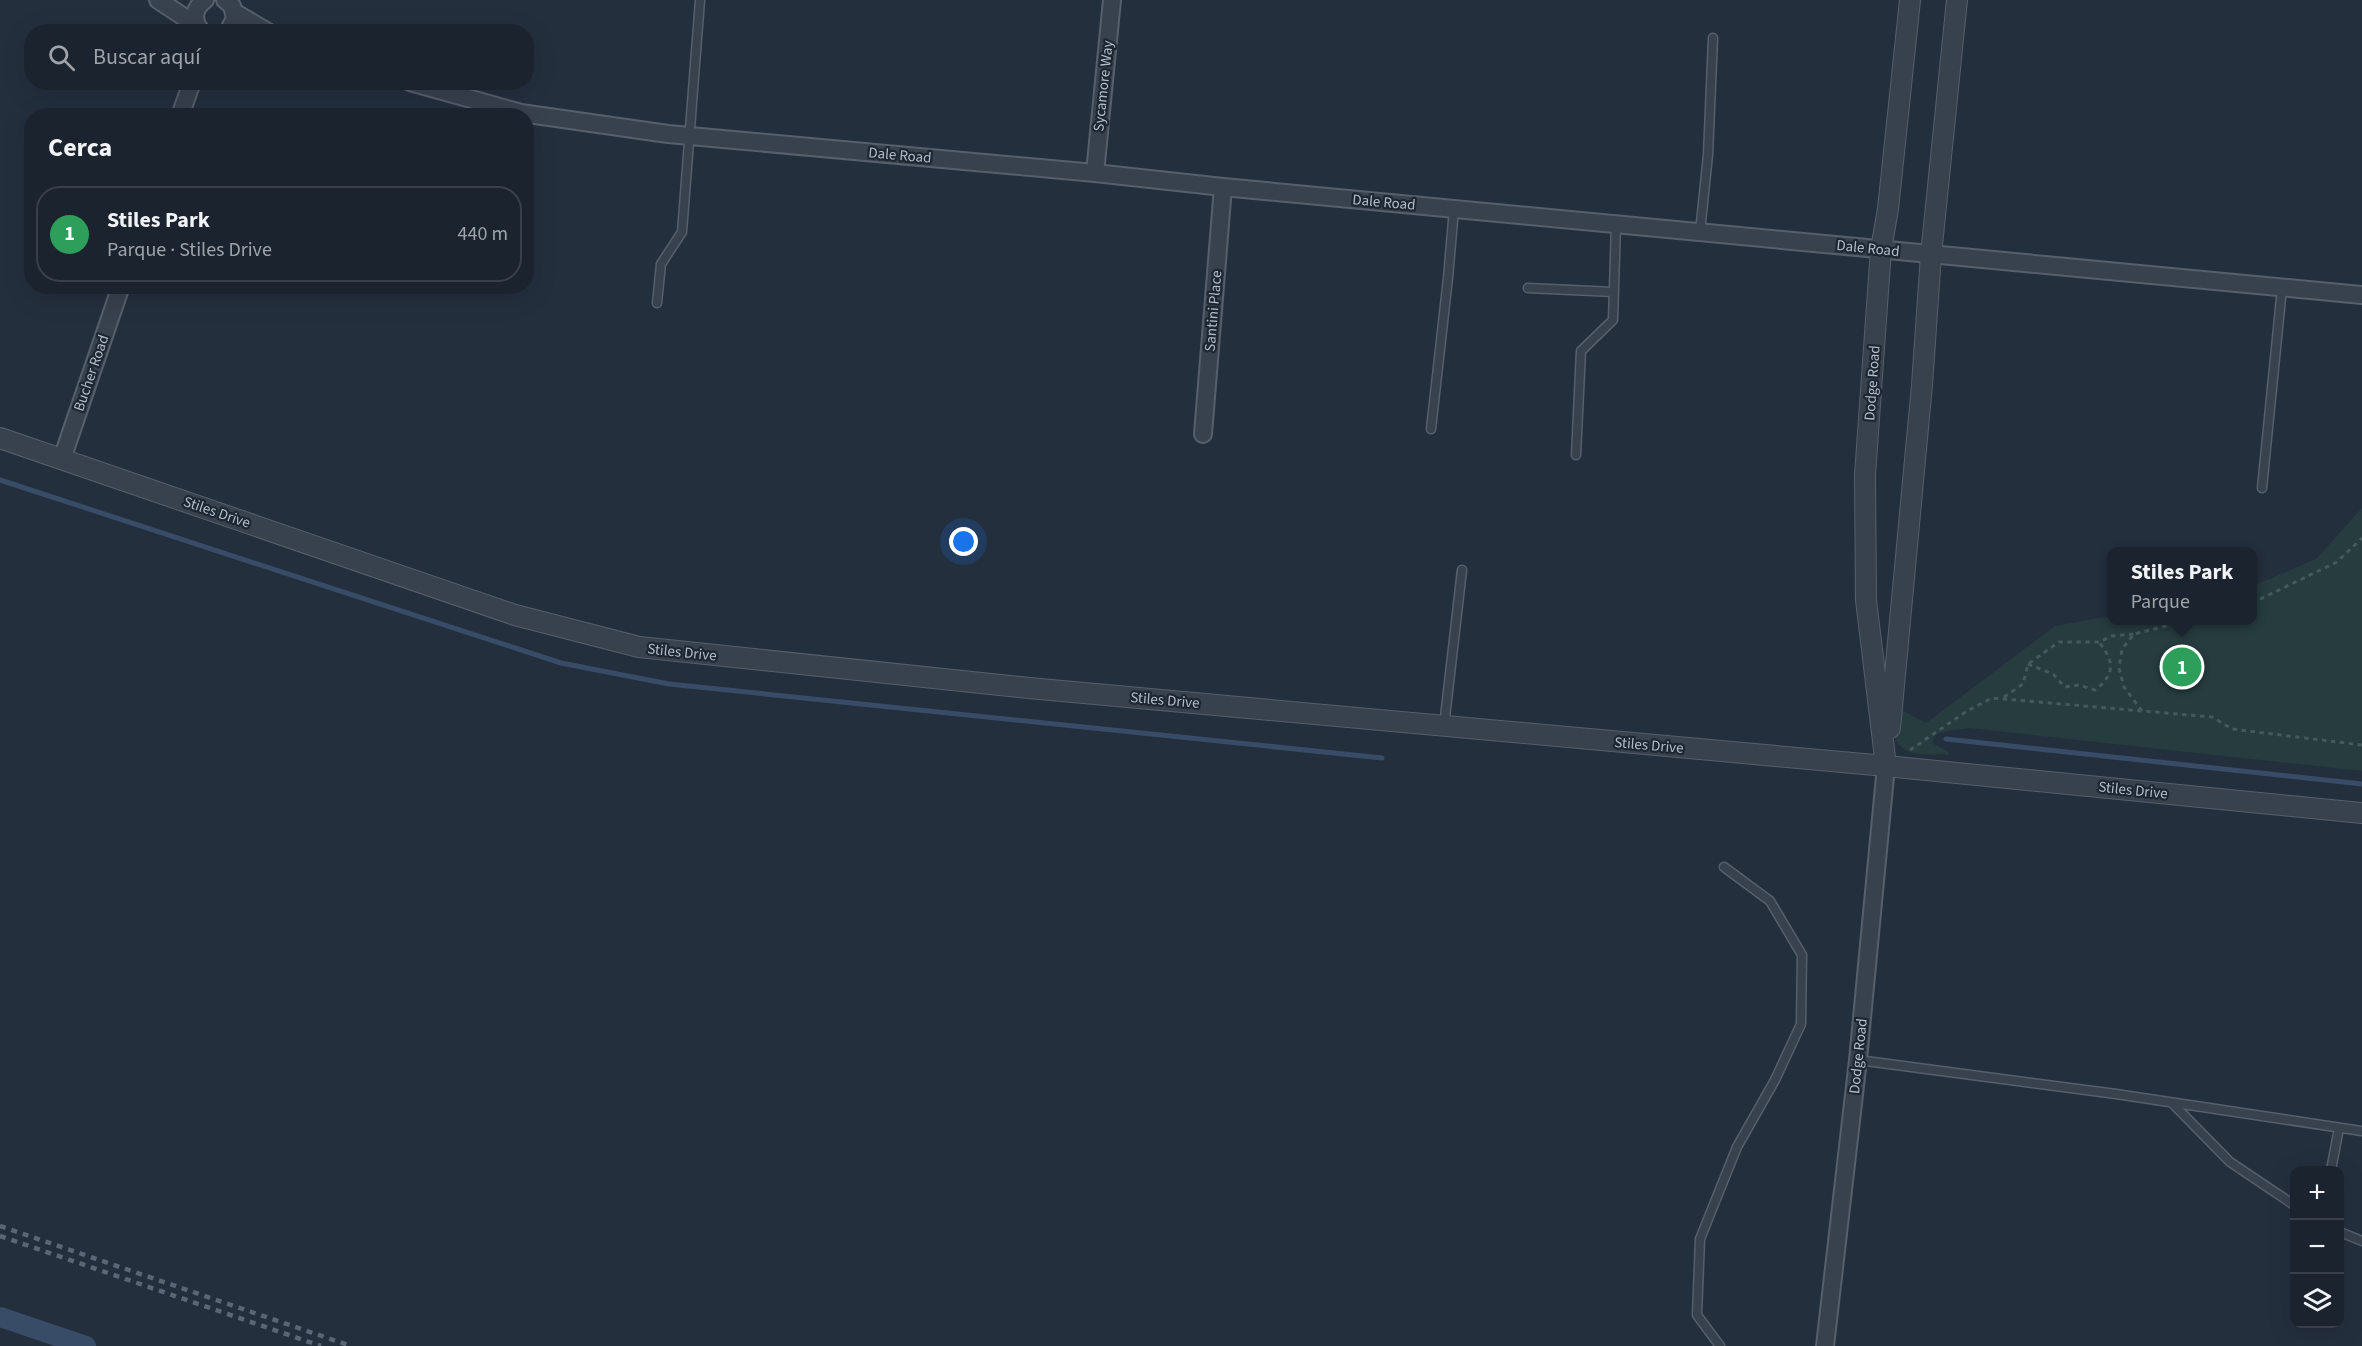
<!DOCTYPE html>
<html lang="es">
<meta charset="utf-8">
<style>
:root{--surface:#1b232e;--page:#242b36;--text:#f1f3f6;--muted:#a0a4aa;--line:#39404a;--accent:#2563eb}
body{margin:0;font-family:"Source Sans 3",sans-serif;background:var(--page);color:var(--text)}
.controls{position:absolute;right:18px;bottom:18px;display:grid;overflow:hidden;border-radius:12px;box-shadow:0 6px 24px #0002}
.controls button{width:54px;height:54px;display:grid;place-items:center;padding:0;border:0;border-bottom:2px solid var(--line);background:var(--surface);color:var(--text);font:30px sans-serif}
.you{position:absolute;left:964px;top:542px;width:21px;height:21px;margin:-15px;border:4px solid #fff;border-radius:50%;background:#1a73e8;box-shadow:0 0 0 9px #1a73e833}
.badge{display:grid;place-items:center;width:39px;height:39px;border-radius:50%;background:var(--accent);color:#fff;font-size:20px;font-weight:700}
.pin{position:absolute;translate:-50% -50%;border:3px solid #fff;box-shadow:0 2px 6px #0006}
.popup{position:absolute;left:2107px;top:547px;width:150px;height:78px;box-sizing:border-box;display:grid;place-content:center;border-radius:12px;background:var(--surface);filter:drop-shadow(0 2px 4px #0005);font-size:20px;white-space:nowrap;color:var(--muted)}
.popup b{font-size:22px;color:var(--text)}
.popup::after{content:'';position:absolute;left:50%;top:100%;margin-left:-12px;border:12px solid transparent;border-top-color:var(--surface)}
.list{margin:0;padding:0;list-style:none}
h2{display:flex;justify-content:space-between;align-items:center;height:78px;margin:0;padding:0 24px;font-size:26px}
h2 small{font-size:20px;font-weight:400;color:var(--muted)}
.list li{display:grid;grid-template-columns:39px 1fr auto;gap:18px;align-items:center;box-sizing:border-box;height:96px;margin:0 12px 12px;padding:0 12px;border:2px solid var(--line);border-radius:24px}
.list b{display:block;font-size:22px;white-space:nowrap}
.list p{margin:0;font-size:20px;white-space:nowrap;color:var(--muted)}
.list em{font-size:20px;font-style:normal;color:var(--muted)}
.icon{flex:none;width:33px;height:33px;fill:none;stroke:currentColor;stroke-width:2;stroke-linecap:round;stroke-linejoin:round}
.map{position:relative;flex:none;width:2362px;height:1346px;overflow:hidden}
.search{position:absolute;background:var(--surface);box-shadow:0 6px 24px #0002;left:24px;top:24px;width:510px;height:66px;display:flex;align-items:center;gap:15px;box-sizing:border-box;padding:0 21px;border-radius:24px;color:var(--muted);font-size:22px}
.panel{position:absolute;background:var(--surface);box-shadow:0 6px 24px #0002;left:24px;top:108px;width:510px;height:186px;border-radius:24px}
.map>svg:first-child{display:block}
.green{fill:#263c3f}
.lines{fill:none;stroke-linecap:round;stroke-linejoin:round}
.stream{stroke:#394c67;stroke-width:5}
.canal{stroke:#394c67;stroke-width:20}
.service-casing{stroke:#565f6c;stroke-width:11}
.minor-casing{stroke:#565f6c;stroke-width:20}
.tertiary-casing{stroke:#565f6c;stroke-width:22}
.path{stroke:#44595c;stroke-width:3;stroke-dasharray:4.5 4.5;stroke-linecap:butt}
.service{stroke:#38414e;stroke-width:8}
.minor{stroke:#38414e;stroke-width:16}
.tertiary{stroke:#38414e;stroke-width:20}
.rail{stroke:#5a6575;stroke-width:4.5;stroke-dasharray:6 6;stroke-linecap:butt}
.labels{text-anchor:middle;stroke-width:4.5;stroke-linejoin:round;paint-order:stroke}
.street-label{font-size:15px;fill:#b4bcc9;stroke:#1d2633}
</style>
<div class="map">
<svg width="2362" height="1346" viewBox="0 0 2362 1346">
<rect width="100%" height="100%" fill="#242f3e"/>
<path class="green" d="M2362,508V771L1969,728L1947,731L1935,735L1932,743L1949,752L1948,755C1928,754 1897,759 1893,731C1893,724 1895,715 1896,707L1926,723L2055,626L2111,616L2112,620H2252L2253,586L2316,559Z"/>
<g class="lines">
<path class="stream" d="M0,480L561,663L669,684L1382,758
M1946,739L2362,784"/>
<path class="canal" d="M0,1317L86,1346"/>
<defs>
<path id="service" d="M1700,232L1708,155L1713,38
M1528,288L1614,292
M657,303L661,264L682,232L700,0
M1431,429L1448,278L1454,209
M1576,455L1581,351L1613,320L1616,224
M2262,488L2282,288
M1444,726L1462,570
M1858,1060L2116,1094L2362,1131
M2172,1103L2230,1162L2294,1205
M2331,1170L2339,1128
M2340,1232L2362,1241
M1720,1346L1697,1315L1700,1239L1737,1147L1775,1080L1801,1024L1802,955L1770,901L1724,867"/>
<path id="minor" d="M158,0L196,25
M225,0L232,6L235,18L228,32
M234,12L268,32
M200,30C192,19 194,8 205,0
M410,82L521,113L668,134L1095,173L1223,187L2362,295
M180,116L192,82
M1095,173L1112,0
M1203,434L1223,187
M62,459L121,286
M1825,1346L1858,1060L1886,766"/>
<path id="tertiary" d="M0,438L515,615L639,647L1029,688L1886,766L2362,813
M1890,728L1922,385L1931,255L1957,0
M1886,766L1866,600L1865,475L1881,249L1888,209L1910,0"/>
</defs>
<use href="#service" class="service-casing"/>
<use href="#minor" class="minor-casing"/>
<use href="#tertiary" class="tertiary-casing"/>
<path class="path" d="M2252,603L2337,562L2362,538
M2028,664L2053,674L2065,687L2079,685L2095,690C2116,674 2114,661 2099,642
M2004,697L2023,684L2028,664L2059,642H2099L2112,636L2134,634
M2142,711L2124,687L2119,668L2122,649L2134,634L2191,620
M1910,750L1967,711L1992,698L2212,717L2232,729L2362,745"/>
<use href="#service" class="service"/>
<use href="#minor" class="minor"/>
<use href="#tertiary" class="tertiary"/>
<path class="rail" d="M0,1226L351,1346
M0,1236L321,1346"/>
</g>
<g class="labels">
<g class="street-label">
<text transform="translate(1103 86) rotate(-84)" y="5">Sycamore Way</text>
<text transform="translate(900 155) rotate(5)" y="5">Dale Road</text>
<text transform="translate(1384 202) rotate(5)" y="5">Dale Road</text>
<text transform="translate(1868 248) rotate(6)" y="5">Dale Road</text>
<text transform="translate(1213 311) rotate(-85)" y="5">Santini Place</text>
<text transform="translate(91 373) rotate(-71)" y="5">Bucher Road</text>
<text transform="translate(1872 383) rotate(-86)" y="5">Dodge Road</text>
<text transform="translate(217 512) rotate(19)" y="5">Stiles Drive</text>
<text transform="translate(682 652) rotate(6)" y="5">Stiles Drive</text>
<text transform="translate(1165 700) rotate(5)" y="5">Stiles Drive</text>
<text transform="translate(1649 745) rotate(5)" y="5">Stiles Drive</text>
<text transform="translate(2133 790) rotate(6)" y="5">Stiles Drive</text>
<text transform="translate(1858 1056) rotate(-84)" y="5">Dodge Road</text>
</g>
</g>
</svg>
<div class="controls">
<button>+</button>
<button>−</button>
<button><svg class="icon" aria-label="layers" viewBox="0 0 24 24"><path d="M12 4l9 5-9 5-9-5zM3 14l9 5 9-5"/></svg></button>
</div>
<div class="you"></div>
<div class="pin badge" style="left:2182px;top:667px;background:#2e9e5b">1</div>
<div class="popup"><b>Stiles Park</b>Parque</div>
<div class="search"><svg class="icon" aria-label="search" viewBox="0 0 24 24"><circle cx="10" cy="10" r="6"/><path d="M15 15l6 6"/></svg>Buscar aquí</div>
<section class="panel">
<h2>Cerca<small></small></h2>
<ul class="list">
<li><span class="badge" style="background:#2e9e5b">1</span><div><b>Stiles Park</b><p>Parque · Stiles Drive</p></div><em>440 m</em></li>
</ul>
</section>
</div>
